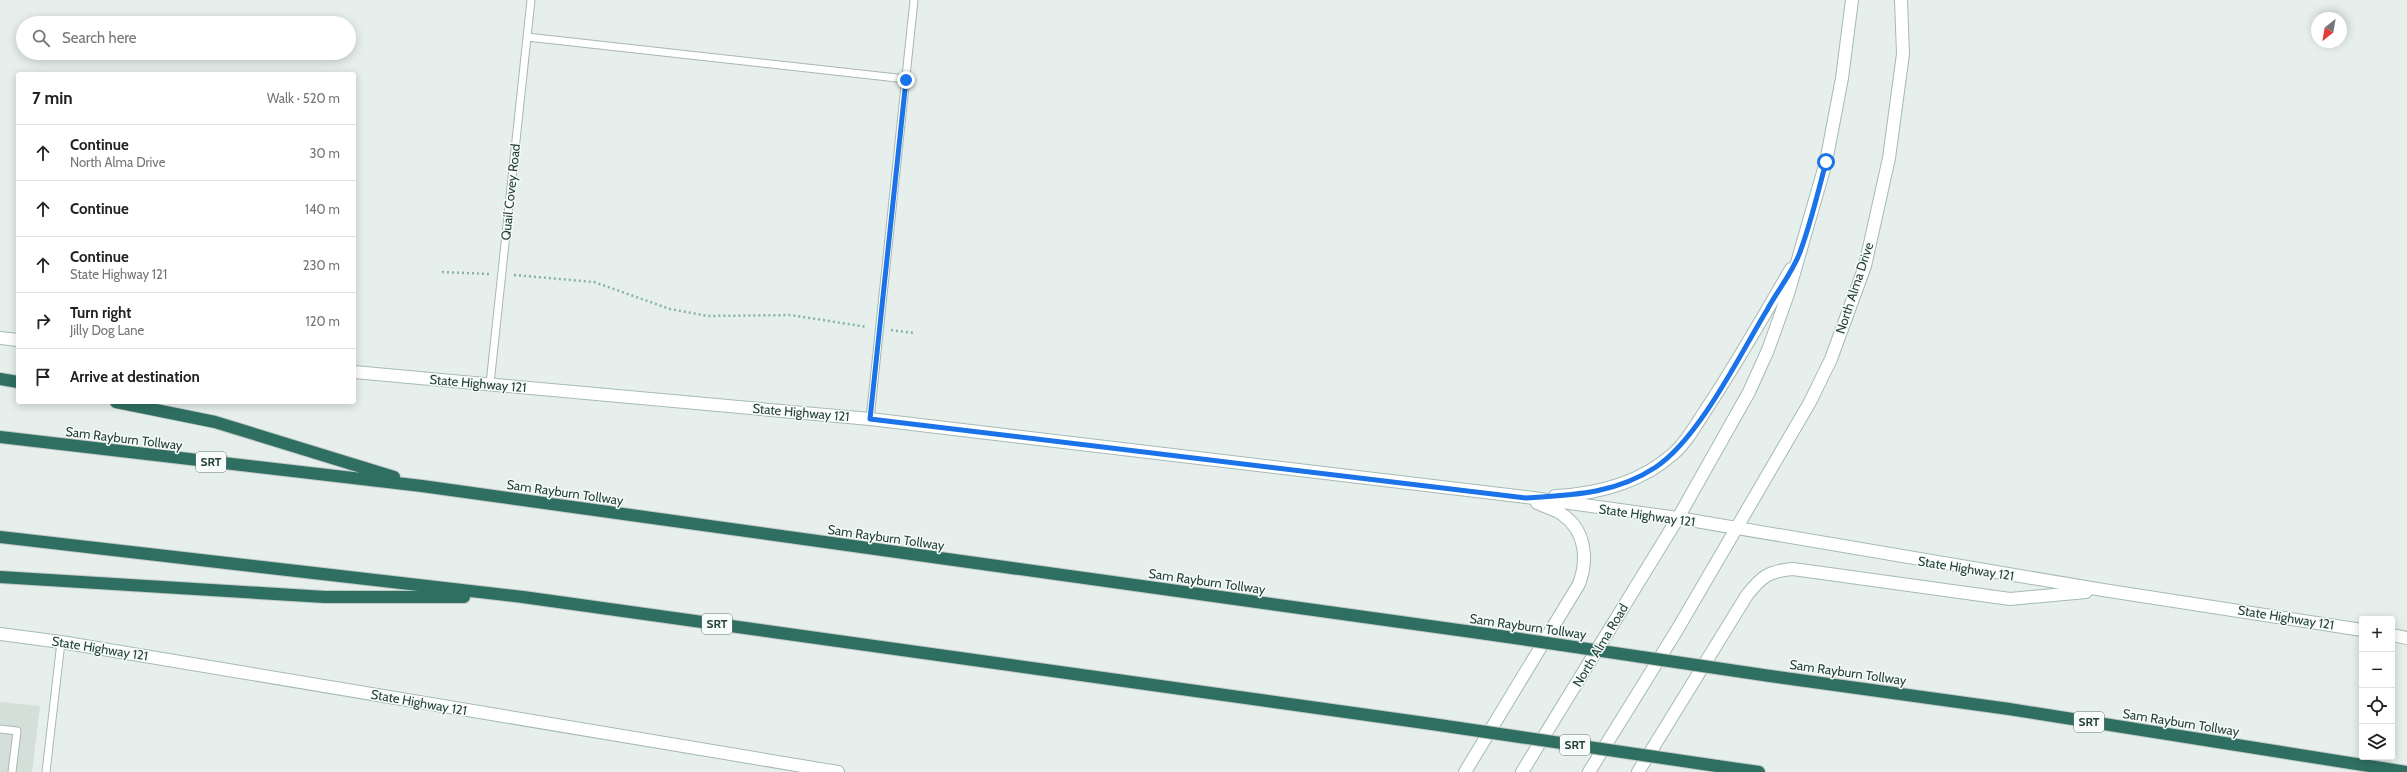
<!DOCTYPE html>
<meta charset="utf-8">
<style>
:root{--surface:#fff;--page:#f6f6f6;--text:#222;--muted:#767676;--line:#e0e0e0}
body{margin:0;font-family:Cabin,sans-serif;background:var(--page);color:var(--text)}
.controls{position:absolute;right:12px;bottom:12px;display:grid;overflow:hidden;border-radius:4px;box-shadow:0 2px 10px #0003}
.controls button{width:36px;height:36px;display:grid;place-items:center;padding:0;border:0;border-bottom:1px solid var(--line);background:var(--surface);color:var(--text);font:20px sans-serif}
.compass{position:absolute;left:2311px;top:12px;width:36px;height:36px;border-radius:50%;background:var(--surface);box-shadow:0 2px 10px #0003;rotate:211deg}
.stop{position:absolute;width:12px;height:12px;margin:-9px;border:3px solid #1a73e8;border-radius:50%;background:#fff}
.stop.end{background:#1a73e8;border-color:#fff;box-shadow:0 1px 4px #0008}
.list{margin:0;padding:0;list-style:none}
h2{display:flex;justify-content:space-between;align-items:center;height:52px;margin:0;padding:0 16px;font-size:17px}
h2 small{font-size:13px;font-weight:400;color:var(--muted)}
.list li{display:grid;grid-template-columns:26px 1fr auto;gap:12px;align-items:center;box-sizing:border-box;height:56px;padding:0 16px;border-top:1px solid var(--line)}
.list b{display:block;font-size:15px;white-space:nowrap}
.list p{margin:0;font-size:13px;white-space:nowrap;color:var(--muted)}
.list em{font-size:13px;font-style:normal;color:var(--muted)}
.icon{flex:none;width:22px;height:22px;fill:none;stroke:currentColor;stroke-width:2;stroke-linecap:round;stroke-linejoin:round}
.map{position:relative;flex:none;width:2407px;height:772px;overflow:hidden}
.search{position:absolute;background:var(--surface);box-shadow:0 2px 10px #0003;left:16px;top:16px;width:340px;height:44px;display:flex;align-items:center;gap:10px;box-sizing:border-box;padding:0 14px;border-radius:22px;color:var(--muted);font-size:15px}
.panel{position:absolute;background:var(--surface);box-shadow:0 2px 10px #0003;left:16px;top:72px;width:340px;height:332px;border-radius:4px}
.map>svg:first-child{display:block}
.built{fill:#d4dfda}
.lines{fill:none;stroke-linecap:round;stroke-linejoin:round}
.service-casing{stroke:#a8b8b2;stroke-width:9}
.secondary-casing{stroke:#a4bbb3;stroke-width:14}
.motorway-casing{stroke:#c2cac8;stroke-width:14}
.path{stroke:#86b3a5;stroke-width:2.5;stroke-dasharray:2 3;stroke-linecap:butt}
.service{stroke:#fff;stroke-width:7}
.secondary{stroke:#fff;stroke-width:12}
.motorway{stroke:#2f6f62;stroke-width:12}
.motorway-bridge-casing{stroke:#c2cac8;stroke-width:14;stroke-linecap:butt}
.motorway-bridge{stroke:#2f6f62;stroke-width:12}
.route{stroke:#1a73e8;stroke-width:5}
.labels{text-anchor:middle;stroke-width:3;stroke-linejoin:round;paint-order:stroke}
.shield{fill:#f7fbf9;stroke:#637a73;stroke-width:1}
.shield-label{font-size:12px;font-weight:bold;fill:#24423a}
.street-label{font-size:13px;fill:#24423a;stroke:#f7fbf9}
</style>
<div class="map">
<svg width="2407" height="772" viewBox="0 0 2407 772">
<rect width="100%" height="100%" fill="#e6efeb"/>
<path class="built" d="M0,702L40,706L32,772H0Z"/>
<g class="lines">
<defs>
<path id="service" d="M527,37L906,79
M490,384L531,0
M870,419L914,0
M0,729L17,731L12,772
M46,772L61,642"/>
<path id="secondary" d="M0,338L18,340
M354,372L870,419L1526,497L1678,518L2103,590L2362,630
M1555,496C1598,494 1640,483 1673,454C1688,441 1698,421 1709,405C1738,361 1764,315 1791,269
M0,634L61,642L838,772
M2392,635L2407,638
M1465,772L1579,584C1588,560 1586,531 1563,515C1556,509 1545,507 1537,503
M1522,772L1678,518L1749,392L1768,350L1788,294L1826,162L1842,78L1852,0
M1589,772L1677,630L1810,402L1831,359L1865,266L1889,158L1903,54L1901,0
M1638,772L1747,595C1762,576 1769,571 1793,569L2010,599L2086,592"/>
<path id="motorway" d="M0,379L18,382
M116,402L215,422L394,477
M0,437L422,486L1487,634
M0,537L523,597L1432,724
M0,577L325,597H464
M1770,676L2009,709L2407,772
M1717,766L1759,772"/>
</defs>
<use href="#service" class="service-casing"/>
<use href="#secondary" class="secondary-casing"/>
<use href="#motorway" class="motorway-casing"/>
<path class="path" d="M442,272L489,274
M514,275L594,282L670,309L708,316L791,315L867,327
M891,330L914,333"/>
<use href="#service" class="service"/>
<use href="#secondary" class="secondary"/>
<use href="#motorway" class="motorway"/>
<defs>
<path id="motorway-bridge" d="M1487,634L1770,676
M1432,724L1717,766"/>
</defs>
<use href="#motorway-bridge" class="motorway-bridge-casing"/>
<use href="#motorway-bridge" class="motorway-bridge"/>
</g>
<g class="lines">
<path class="route" d="M906,80L870,419L1526,498C1573,495 1615,494 1656,467C1700,437 1739,356 1767,310C1777,291 1793,272 1800,252C1811,223 1818,192 1826,162"/>
</g>
<g class="labels">
<g class="shield">
<rect x="196" y="452" width="30" height="20" rx="3"/>
<rect x="702" y="614" width="30" height="20" rx="3"/>
<rect x="2074" y="712" width="30" height="20" rx="3"/>
<rect x="1560" y="735" width="30" height="20" rx="3"/>
</g>
<g class="shield-label">
<text x="211" y="466">SRT</text>
<text x="717" y="628">SRT</text>
<text x="2089" y="726">SRT</text>
<text x="1575" y="749">SRT</text>
</g>
<g class="street-label">
<text transform="translate(510 192) rotate(-84)" y="5">Quail Covey Road</text>
<text transform="translate(1854 288) rotate(-72)" y="5">North Alma Drive</text>
<text transform="translate(478 383) rotate(5)" y="5">State Highway 121</text>
<text transform="translate(801 412) rotate(5)" y="5">State Highway 121</text>
<text transform="translate(124 438) rotate(7)" y="5">Sam Rayburn Tollway</text>
<text transform="translate(565 492) rotate(8)" y="5">Sam Rayburn Tollway</text>
<text transform="translate(1647 515) rotate(8)" y="5">State Highway 121</text>
<text transform="translate(886 537) rotate(8)" y="5">Sam Rayburn Tollway</text>
<text transform="translate(1966 568) rotate(9)" y="5">State Highway 121</text>
<text transform="translate(1207 581) rotate(8)" y="5">Sam Rayburn Tollway</text>
<text transform="translate(2286 617) rotate(9)" y="5">State Highway 121</text>
<text transform="translate(1528 626) rotate(8)" y="5">Sam Rayburn Tollway</text>
<text transform="translate(1600 645) rotate(-59)" y="5">North Alma Road</text>
<text transform="translate(100 648) rotate(9)" y="5">State Highway 121</text>
<text transform="translate(1848 672) rotate(8)" y="5">Sam Rayburn Tollway</text>
<text transform="translate(419 702) rotate(10)" y="5">State Highway 121</text>
<text transform="translate(2181 722) rotate(9)" y="5">Sam Rayburn Tollway</text>
</g>
</g>
</svg>
<div class="controls">
<button>+</button>
<button>−</button>
<button><svg class="icon" aria-label="locate" viewBox="0 0 24 24"><circle cx="12" cy="12" r="6"/><path d="M12 2v4M12 18v4M2 12h4M18 12h4"/></svg></button>
<button><svg class="icon" aria-label="layers" viewBox="0 0 24 24"><path d="M12 4l9 5-9 5-9-5zM3 14l9 5 9-5"/></svg></button>
</div>
<svg class="compass" viewBox="-18 -18 36 36"><path d="M0-13l5 13h-10z" fill="#e53935"/><path d="M0 13l5-13h-10z" fill="#767676"/></svg>
<div class="stop" style="left:1826px;top:162px"></div>
<div class="stop end" style="left:906px;top:80px"></div>
<div class="search"><svg class="icon" aria-label="search" viewBox="0 0 24 24"><circle cx="10" cy="10" r="6"/><path d="M15 15l6 6"/></svg>Search here</div>
<section class="panel">
<h2>7 min<small>Walk · 520 m</small></h2>
<ul class="list">
<li><svg class="icon" aria-label="ahead" viewBox="0 0 24 24"><path d="M12 20V5M6 11l6-6 6 6"/></svg><div><b>Continue</b><p>North Alma Drive</p></div><em>30 m</em></li>
<li><svg class="icon" aria-label="ahead" viewBox="0 0 24 24"><path d="M12 20V5M6 11l6-6 6 6"/></svg><div><b>Continue</b></div><em>140 m</em></li>
<li><svg class="icon" aria-label="ahead" viewBox="0 0 24 24"><path d="M12 20V5M6 11l6-6 6 6"/></svg><div><b>Continue</b><p>State Highway 121</p></div><em>230 m</em></li>
<li><svg class="icon" aria-label="right" viewBox="0 0 24 24"><path d="M7 20v-9h11M14 6l5 5-5 5"/></svg><div><b>Turn right</b><p>Jilly Dog Lane</p></div><em>120 m</em></li>
<li><svg class="icon" aria-label="arrive" viewBox="0 0 24 24"><path d="M6 21V4h12l-3 4 3 4H6"/></svg><div><b>Arrive at destination</b></div></li>
</ul>
</section>
</div>
